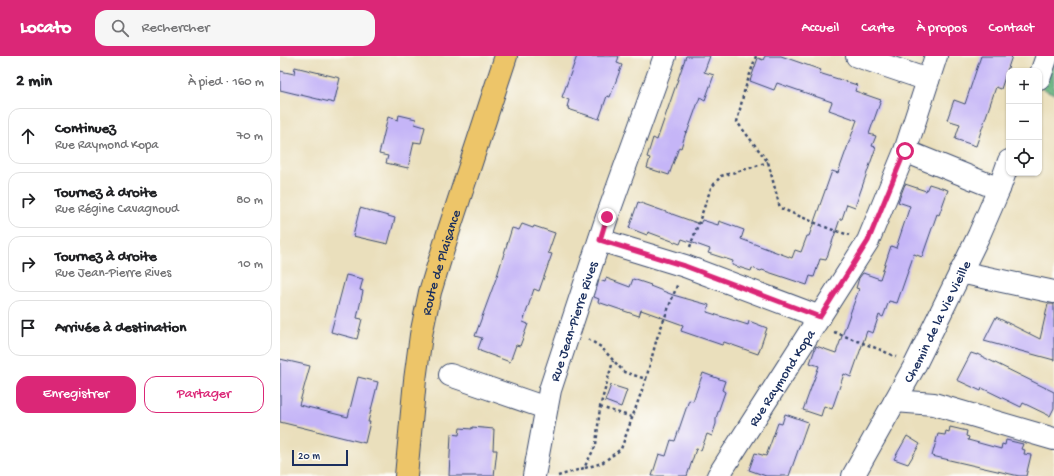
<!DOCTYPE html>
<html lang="fr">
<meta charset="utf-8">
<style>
:root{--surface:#fff;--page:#f6f6f6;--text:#202124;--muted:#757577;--line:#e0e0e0;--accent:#db2777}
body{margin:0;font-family:"Gochi Hand",sans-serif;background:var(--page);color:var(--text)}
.controls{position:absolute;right:12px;top:12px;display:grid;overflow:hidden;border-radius:8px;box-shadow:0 1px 3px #0004}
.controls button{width:36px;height:36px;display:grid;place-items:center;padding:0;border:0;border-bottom:1px solid var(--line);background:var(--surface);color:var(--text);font:20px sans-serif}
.scale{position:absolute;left:12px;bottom:10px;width:56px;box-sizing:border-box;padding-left:4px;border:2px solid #1b2f5e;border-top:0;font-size:11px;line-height:14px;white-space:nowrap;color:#1b2f5e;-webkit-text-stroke:3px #fdfcf7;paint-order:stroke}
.stop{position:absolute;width:12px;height:12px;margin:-9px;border:3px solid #db2777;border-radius:50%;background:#fff}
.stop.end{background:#db2777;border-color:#fff;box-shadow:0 1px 4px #0008}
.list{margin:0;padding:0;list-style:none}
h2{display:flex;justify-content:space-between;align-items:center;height:52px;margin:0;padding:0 16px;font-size:17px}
h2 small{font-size:13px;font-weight:400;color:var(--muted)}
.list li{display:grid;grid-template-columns:26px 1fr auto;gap:12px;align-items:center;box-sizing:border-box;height:56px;margin:0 8px 8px;padding:0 8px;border:1px solid var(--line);border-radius:12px}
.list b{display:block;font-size:15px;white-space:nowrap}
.list p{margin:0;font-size:13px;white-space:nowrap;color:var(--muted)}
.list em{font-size:13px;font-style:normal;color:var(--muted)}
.actions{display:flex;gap:8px;padding:12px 16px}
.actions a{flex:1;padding:9px 0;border:1px solid var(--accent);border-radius:12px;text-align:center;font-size:14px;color:var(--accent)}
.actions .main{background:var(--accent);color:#fff}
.icon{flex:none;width:22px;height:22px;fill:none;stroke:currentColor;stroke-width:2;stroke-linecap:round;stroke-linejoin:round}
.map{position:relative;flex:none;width:774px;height:420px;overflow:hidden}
header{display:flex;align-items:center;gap:24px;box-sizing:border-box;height:56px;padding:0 20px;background:var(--accent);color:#fff}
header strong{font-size:19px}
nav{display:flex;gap:22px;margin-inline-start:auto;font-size:14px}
.search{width:280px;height:36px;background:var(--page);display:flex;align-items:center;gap:10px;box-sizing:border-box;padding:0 14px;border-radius:12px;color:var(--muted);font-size:15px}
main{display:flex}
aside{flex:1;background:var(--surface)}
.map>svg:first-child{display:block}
.forest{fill:#60ae78;stroke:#3e6e6b}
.building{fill:#c5b5f7}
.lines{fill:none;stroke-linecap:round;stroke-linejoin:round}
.minor-casing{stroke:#3a496c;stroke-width:24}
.major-casing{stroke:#3a496c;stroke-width:24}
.path{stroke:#3a496c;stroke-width:2.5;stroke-dasharray:3 3;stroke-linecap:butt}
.minor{stroke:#fff;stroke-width:22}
.major{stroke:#edc569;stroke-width:22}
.route{stroke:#db2777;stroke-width:5}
.labels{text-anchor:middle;stroke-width:3;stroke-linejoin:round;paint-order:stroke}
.street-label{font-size:14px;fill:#1b2f5e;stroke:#fdfcf7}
</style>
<header>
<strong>Locato</strong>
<div class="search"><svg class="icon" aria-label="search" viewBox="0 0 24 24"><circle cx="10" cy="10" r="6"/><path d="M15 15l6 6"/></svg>Rechercher</div>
<nav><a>Accueil</a><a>Carte</a><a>À propos</a><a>Contact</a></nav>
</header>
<main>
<aside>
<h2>2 min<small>À pied · 160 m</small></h2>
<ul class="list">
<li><svg class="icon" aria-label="ahead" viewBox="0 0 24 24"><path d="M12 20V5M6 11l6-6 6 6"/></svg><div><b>Continuez</b><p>Rue Raymond Kopa</p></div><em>70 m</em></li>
<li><svg class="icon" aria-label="right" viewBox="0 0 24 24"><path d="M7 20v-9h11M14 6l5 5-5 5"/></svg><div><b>Tournez à droite</b><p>Rue Régine Cavagnoud</p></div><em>80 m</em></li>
<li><svg class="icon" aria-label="right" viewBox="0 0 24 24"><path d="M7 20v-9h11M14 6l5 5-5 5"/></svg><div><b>Tournez à droite</b><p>Rue Jean-Pierre Rives</p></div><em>10 m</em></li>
<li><svg class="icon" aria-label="arrive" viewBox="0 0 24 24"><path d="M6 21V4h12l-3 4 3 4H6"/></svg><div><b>Arrivée à destination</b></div></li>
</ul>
<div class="actions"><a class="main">Enregistrer</a><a>Partager</a></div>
</aside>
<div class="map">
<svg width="774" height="420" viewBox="0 0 774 420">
<rect width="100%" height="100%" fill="#fdfcf7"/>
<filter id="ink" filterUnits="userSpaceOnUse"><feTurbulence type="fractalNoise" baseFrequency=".025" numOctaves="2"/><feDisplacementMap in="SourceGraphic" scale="8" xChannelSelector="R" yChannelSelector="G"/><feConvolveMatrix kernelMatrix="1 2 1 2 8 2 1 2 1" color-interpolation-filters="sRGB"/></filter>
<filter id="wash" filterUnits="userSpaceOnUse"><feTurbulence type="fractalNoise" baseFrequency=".012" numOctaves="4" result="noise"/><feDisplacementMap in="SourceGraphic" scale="16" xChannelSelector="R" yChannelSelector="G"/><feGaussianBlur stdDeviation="0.9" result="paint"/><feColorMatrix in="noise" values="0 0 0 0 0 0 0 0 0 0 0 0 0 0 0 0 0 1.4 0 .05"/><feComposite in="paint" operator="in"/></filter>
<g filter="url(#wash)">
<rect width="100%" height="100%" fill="#eadfbc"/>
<path class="forest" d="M774,0V38L759,31Z"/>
<g id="blocks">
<path class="building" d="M297,0H339L337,7L342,9L330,41L327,40L319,63L288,53L289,51H287L289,44L282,41Z
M406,0H430L424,16L434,19L425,44L420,41L407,77L406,76L401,92L399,91L389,119L367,112L370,102L367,101L373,82L377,84Z
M485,0H501L541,14L539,17L577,29L575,35L601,44L589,78L596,80L592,90L596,91L575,151L567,148L562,163H560L546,204L540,203L534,221L530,220L527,229L482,214L481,215L472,212L471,215L452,209L453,205L428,197L430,193L402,183L400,188L368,176L367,179L349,172L358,146L420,168L422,164L438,169L439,165L464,174L461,183L512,202L515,194L521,196L527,180H529L552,115L558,117L577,64L549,54L552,46L497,27L494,34L470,25L478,2L483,4Z
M701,0H732L721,33L716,31L696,90L675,83L680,68L667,64L674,44L685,48Z
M15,11L60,22L54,47L0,34V15L14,18Z
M119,59L136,63L135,68L145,71L141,87L134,86L128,112L106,107L108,100L99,98L108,61L118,64Z
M625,128L646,135L649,128L668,134L659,159L657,158L642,201L634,198L617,247L609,245L603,261L599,259L593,277L587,275L571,321L564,318L552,353L544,350L541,360L523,354L539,310L530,307L536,290L556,297L579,233L576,232L579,222L583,217L600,223L611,190L616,192L630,150L618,146Z
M80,152L115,162L108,188L73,180Z
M242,168L253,172L254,170L275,177L268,197L272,198L266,215L259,235L254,233L243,266L248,268L240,290L236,289L230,306L200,295V294L198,293L202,282L195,280L217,220L232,172L239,174Z
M66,219L83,223L80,234L83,235L77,262L82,263L77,283L51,276Z
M326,222L350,231L353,223L371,229L370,230L393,239L429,249L427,256L468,269L469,265L487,272L478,298L444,286L442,289L401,275L403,269L361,254L359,260L318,246L319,243L314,241L319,224L325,226Z
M768,248H774V304L704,285L716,261L760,283Z
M691,297L697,299V298L774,336V352L770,360L743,347L741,351L702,332L701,335L677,324Z
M0,303L30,310L19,349L68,361L78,321L98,326L88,366H90L85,387L0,366Z
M423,317L445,325L442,334L445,336L436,362V368L432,380L427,378L421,394L416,393L407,420H372L379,398L386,400L391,384L395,385L409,344L413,345Z
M331,329L347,334L341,351L325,345Z
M505,358L528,366L509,420H486L469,414L475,397L486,400L498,367L502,368Z
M192,371L214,373L213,394H217L214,420H169L171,378L179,379L180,372L192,373Z
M670,371L687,375L686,380L689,381L688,384L721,393L722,388L725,389L726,384L743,388L741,393L745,394L744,398L751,399L746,420H739L652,400L658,378L665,379L666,375L669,376Z
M627,380L640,388L628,408L614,403Z"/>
</g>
</g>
<g filter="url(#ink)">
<use href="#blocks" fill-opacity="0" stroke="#3a496c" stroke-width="1"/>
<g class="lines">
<defs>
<g id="minor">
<path d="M577,0L648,24"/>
<path d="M759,23L767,0"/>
<path d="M625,95L719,133"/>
<path d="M320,184L405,210L540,261"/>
<path d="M680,216L774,236"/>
<path d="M170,319L266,352"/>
<path d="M615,345L654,348L774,383"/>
<path id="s1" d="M254,420L270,334L327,161L385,0"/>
<path id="s2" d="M438,420L588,185L625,95L656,0"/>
<path id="s3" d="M573,420L634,311L699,179L719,133L729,105"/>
</g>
<g id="major">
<path id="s4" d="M126,420L135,324L141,279L150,236L169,174L226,0"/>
</g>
</defs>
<use href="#minor" class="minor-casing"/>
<use href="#major" class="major-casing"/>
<path class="path" d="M476,0L464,36L457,66L488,106L500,152L550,173L569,179
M410,191L431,132L441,120L470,112L488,106
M554,276L601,294L616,301
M308,283L321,291L344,316L366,323L377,282L398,227
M320,351L352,361
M305,412L322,407L341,393L366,323
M278,420L304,412L316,389L320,351L333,305"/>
<use href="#minor" class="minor"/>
<use href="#major" class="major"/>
</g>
</g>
<g class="lines" filter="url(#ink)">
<path class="route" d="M327,161L320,184L405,210L540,261L588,185L625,95"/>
</g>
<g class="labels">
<g class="street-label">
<text dy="5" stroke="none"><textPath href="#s4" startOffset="217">Route de Plaisance</textPath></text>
<text dy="5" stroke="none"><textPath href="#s1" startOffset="160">Rue Jean-Pierre Rives</textPath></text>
<text dy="5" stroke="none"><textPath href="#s3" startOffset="176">Chemin de la Vie Vieille</textPath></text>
<text dy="5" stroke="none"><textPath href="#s2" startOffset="117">Rue Raymond Kopa</textPath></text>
</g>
</g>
</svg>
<div class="controls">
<button>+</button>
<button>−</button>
<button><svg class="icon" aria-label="locate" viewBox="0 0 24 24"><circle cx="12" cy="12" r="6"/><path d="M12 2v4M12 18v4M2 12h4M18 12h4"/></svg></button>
</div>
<div class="scale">20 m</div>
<div class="stop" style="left:625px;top:95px"></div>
<div class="stop end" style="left:327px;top:161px"></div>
</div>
</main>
